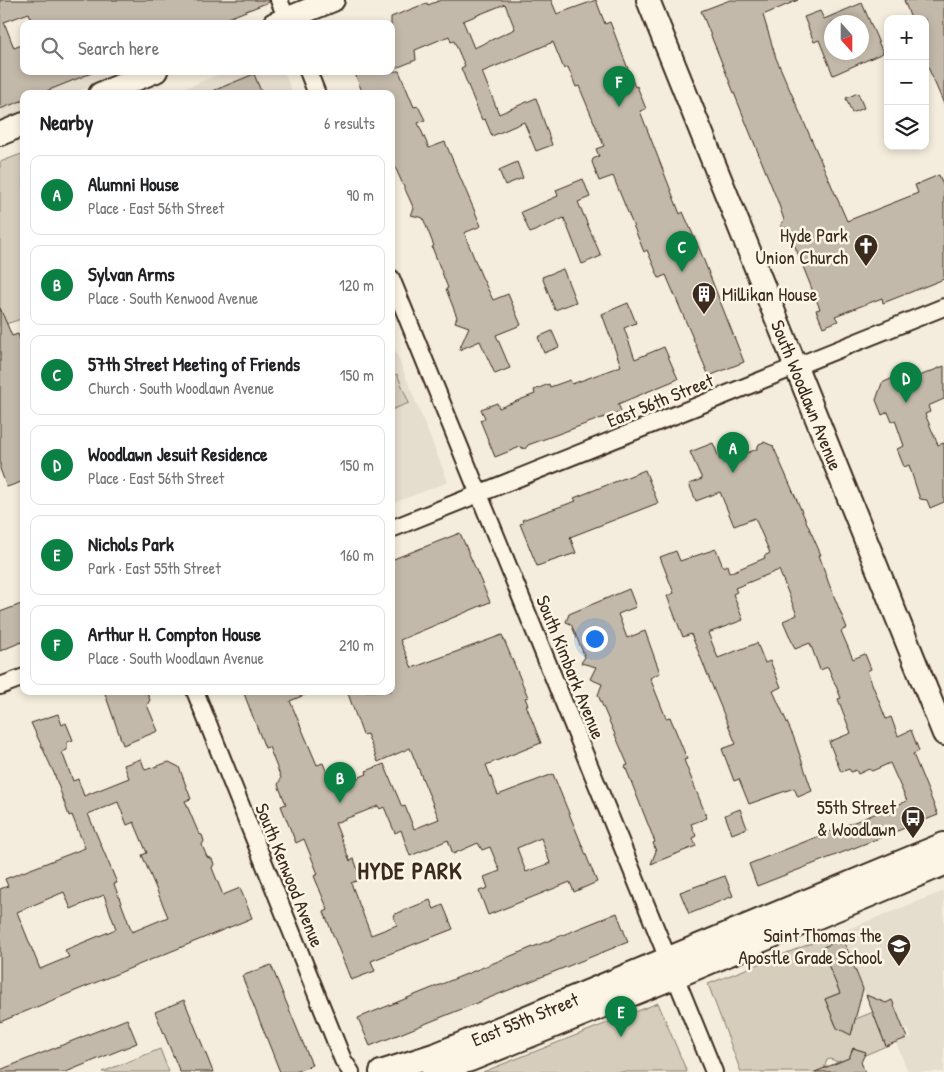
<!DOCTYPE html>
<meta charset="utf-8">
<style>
:root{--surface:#fff;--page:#f2f2f2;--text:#202124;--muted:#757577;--line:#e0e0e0;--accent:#0b8043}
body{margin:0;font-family:"Patrick Hand",sans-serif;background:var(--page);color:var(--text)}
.controls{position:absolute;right:15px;top:15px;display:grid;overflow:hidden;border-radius:10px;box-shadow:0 2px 8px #0003}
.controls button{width:45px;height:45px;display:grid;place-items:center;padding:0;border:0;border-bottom:1px solid var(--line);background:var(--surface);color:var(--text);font:25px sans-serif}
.compass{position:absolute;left:824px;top:15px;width:45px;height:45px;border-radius:50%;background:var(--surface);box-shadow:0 2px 8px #0003;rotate:159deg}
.you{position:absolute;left:594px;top:638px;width:18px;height:18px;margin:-12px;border:4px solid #fff;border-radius:50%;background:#1a73e8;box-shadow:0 0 0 8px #1a73e833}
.badge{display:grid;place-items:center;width:32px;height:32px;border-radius:50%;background:var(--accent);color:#fff;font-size:16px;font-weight:700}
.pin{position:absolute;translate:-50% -41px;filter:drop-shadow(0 1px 2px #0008)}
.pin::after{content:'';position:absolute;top:26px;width:18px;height:15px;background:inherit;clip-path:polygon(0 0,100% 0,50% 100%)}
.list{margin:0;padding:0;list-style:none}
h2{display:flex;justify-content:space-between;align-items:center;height:65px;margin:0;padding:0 20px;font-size:21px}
h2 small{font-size:16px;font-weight:400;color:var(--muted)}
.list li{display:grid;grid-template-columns:32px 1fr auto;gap:15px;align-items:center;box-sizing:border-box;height:80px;margin:0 10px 10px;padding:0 10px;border:1px solid var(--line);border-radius:10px}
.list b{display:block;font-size:19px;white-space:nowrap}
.list p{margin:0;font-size:16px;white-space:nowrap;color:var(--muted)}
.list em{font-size:16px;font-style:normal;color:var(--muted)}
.icon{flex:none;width:28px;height:28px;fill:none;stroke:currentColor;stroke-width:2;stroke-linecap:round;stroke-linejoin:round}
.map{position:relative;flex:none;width:944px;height:1072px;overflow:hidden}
.search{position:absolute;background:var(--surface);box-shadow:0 2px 8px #0003;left:20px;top:20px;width:375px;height:55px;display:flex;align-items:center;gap:12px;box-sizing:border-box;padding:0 18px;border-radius:10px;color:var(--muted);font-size:19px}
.panel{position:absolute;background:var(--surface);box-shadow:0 2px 8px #0003;left:20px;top:90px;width:375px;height:605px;border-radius:10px}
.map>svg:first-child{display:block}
.built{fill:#e5ddce}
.green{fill:#d6cdbd;stroke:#887c6e}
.building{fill:#c3b9aa;stroke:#3b2a1e;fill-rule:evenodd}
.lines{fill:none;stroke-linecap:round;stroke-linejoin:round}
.street-casing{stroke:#3b2a1e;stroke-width:20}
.secondary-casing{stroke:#3b2a1e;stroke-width:26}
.street{stroke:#fcf5e5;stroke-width:16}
.secondary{stroke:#fcf5e5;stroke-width:22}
.labels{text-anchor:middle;stroke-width:5;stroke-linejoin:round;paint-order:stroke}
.poi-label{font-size:19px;fill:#3b2a1e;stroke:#fcf5e5;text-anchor:end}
.street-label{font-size:19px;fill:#3b2a1e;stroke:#fcf5e5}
.district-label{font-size:24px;font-weight:bold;letter-spacing:1px;fill:#3b2a1e;stroke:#fcf5e5}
</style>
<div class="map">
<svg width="944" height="1072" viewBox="0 0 944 1072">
<rect width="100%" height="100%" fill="#f4eddd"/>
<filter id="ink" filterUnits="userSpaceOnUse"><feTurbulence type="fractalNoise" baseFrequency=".02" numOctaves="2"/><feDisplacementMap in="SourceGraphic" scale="10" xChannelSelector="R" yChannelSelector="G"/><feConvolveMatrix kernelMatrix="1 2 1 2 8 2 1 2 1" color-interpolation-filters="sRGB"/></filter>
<g filter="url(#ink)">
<path class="built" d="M24,71H127L71,94H24V113L0,122V75Z
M227,71H284L293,94H171Z
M391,340L448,482L391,504Z
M944,891V1072H908L896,1043L911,1037L908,1028L904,1029L892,1000L886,1003L866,996L840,932Z"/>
<path class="green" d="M24,153V318L0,326V162Z
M397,374L409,403L391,410V377Z
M840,932L843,939L822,948L840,993L825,999L836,1026L846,1032L853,1030V1020L873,1012L886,1046L865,1055L863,1051L855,1049L849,1058L838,1062L830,1059L827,1060L824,1069L816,1072H741L708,984Z
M658,1003L687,1072H483Z
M160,1049L169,1072H102Z"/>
<path class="building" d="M0,0H269V2L213,24H33L29,13L4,22L14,48L24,44V71L94,72L39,94H24V100L0,109Z
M441,0H551L557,14L596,0L605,24L610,22L635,87L637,86L646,109L640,111L680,214L683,212L699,248L744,362L709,376L666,275L659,278L647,250L644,252L613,176L599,181L592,162L593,159L599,156L596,149L604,146L579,86L576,87L568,67L564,69L553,42L482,72L499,114L536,98L552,145L536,151L524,122L492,136L485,119L482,120L461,68L465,66L454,41L451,42L449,36L415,50L416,60L391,70V17L427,3L428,5ZM505,4L515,29L474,48L463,21Z
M730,0H798L763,15L776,58L847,221L918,193L915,185L939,175L944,188V279L883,303L882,298L835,316L838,321L823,327L816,310L820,309L788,229L780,226L784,220L778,202L701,11Z
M904,0H944V104L925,60V19H911Z
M862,3L883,53L833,75L819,40L814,42L804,17L820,11L824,19ZM832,22H862V52H832Z
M354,71H399L414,107L418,106L425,120L418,123L429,148L445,142L481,226L464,233L481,275L493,300L508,294L521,325L496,335L510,368L495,374L480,341L459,350L469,327L455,322L457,317L446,289L448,288L432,247L434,246L423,218L411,215L414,209L391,158V94H363Z
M254,74L262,94H208V93Z
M858,93L864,108L852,113L846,98Z
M517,162L523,178L505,185L499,170Z
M583,179L590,197L578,202L601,256L582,264L564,218L530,233L521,212L558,196L556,190Z
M563,269L576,302L555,310L542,277Z
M628,303L636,323L624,328L635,359L664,347L678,379L618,404L621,411L528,445L525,449L520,447L495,457L480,420L485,418L481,409L497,403L499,408L535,394L534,390L549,384L550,387L570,380L572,384L621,366L602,314Z
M0,308L12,336L18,334L24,349V481L7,487L0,469Z
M552,331L559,347L544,353L538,337Z
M944,366V399L928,406L930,412L925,414L938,445L944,443V502L930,508L927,500L920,499L909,465L904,467L897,449L904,446L895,420L892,422L888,412L882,415L876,400L882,383L895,377L898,385Z
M764,442L773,446L821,555H819L829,584L847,628L841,631L853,659L865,654L871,669L867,671L886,719L891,717L898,736L911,730L919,751L913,754L938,815L757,886L749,864L907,801L890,763L872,771L869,769L858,774L856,770L851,772L849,769L841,772L829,742L851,733L838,699L841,698L828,667L820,670L810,643L795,649L783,621L797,615L779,570L735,588L737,592L733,594L743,620L708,633L718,658L757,643L765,663L770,661L781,687L773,691L794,738L812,791L798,797L794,788L749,804L739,779L734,781L722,749L736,744L691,634L683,637L667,596L674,593L660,557L676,551L680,561L716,549L723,567L727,565L729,573L765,558L764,556L770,553L755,518L734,526L720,492L696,501L689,484L702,479L690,452L713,443L720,460L733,455L737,457L757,449L759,444Z
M645,470L658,503L570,537L576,553L537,566L520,524L523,523L522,520L576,501L574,498Z
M460,533L490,602L400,640L412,668L502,635L528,697L525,698L528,705H526L541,743L486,765L498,795L553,774L597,882L574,892L570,882L488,915L479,891L488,888L484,877L500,871L490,847L482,850L478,843L453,854L448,840L410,856L401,830L395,833L384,807L380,809L378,806L335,823L350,861L354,859L361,879L351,883L371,935L397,925L393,915L430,900L434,909L443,905L453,929L371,961L375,971L351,980L324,912L328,910L314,876L318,874L304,839L296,843L281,806L286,804L278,785L281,778L269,747L265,748L243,691H314L290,701L317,765L323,763L333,788L367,774L366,771L384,764L402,807L405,806L414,829L439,819L410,748L378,762L367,734L363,735L347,691H391V560ZM541,838L550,863L526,872L517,848Z
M629,589L636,607L618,614L627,638L645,631L660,673L650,678L666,718L670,717L681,744L687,759L684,760L707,818L691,824L696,836L693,838L696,846L651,864L656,851L653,843L655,842L625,766L628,765L598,695L602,684L590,679L596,667L581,663L585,657L571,624L566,622L569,614Z
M24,603V641L0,651V612Z
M104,691H146L150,700L147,705L158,731L123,745Z
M58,714L62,725L66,723L73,740L67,742V750L62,752L73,781L78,779L84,796L129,778L124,765L141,759L145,770L169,762L179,767L191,799L185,801L199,834L202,835L204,841L202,845L207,857L212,859L214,864L212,868L223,895L240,888L252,918L0,1022V889L8,886L5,879L85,848L72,815L69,816L54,773L31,723ZM118,802L127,825L134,822L147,853L142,855L168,917L132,932L114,884L117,883L88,814ZM64,892L71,909L104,895L116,929L65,950L69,957L40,969L17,912Z
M740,809L747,828L732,834L725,815Z
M725,876L733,896L689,914L680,892Z
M617,913L628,942L370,1046L358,1018Z
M843,939L863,989L851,1035L837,1028L825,999L840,993L821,948Z
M271,965L312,1065L295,1072H280L242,976Z
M866,995L886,1003L892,1000L907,1038L886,1046Z
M184,1000L202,1044L213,1072H180L155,1012Z
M127,1019L137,1043L66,1072H0V1070Z
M853,1048L866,1052L861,1062L865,1072H815L849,1058Z"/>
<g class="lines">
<defs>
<path id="street" d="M279,0L289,24
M308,71L317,94
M391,278L714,1072
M391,529L944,307
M0,686L24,677
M195,691L343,1060L351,1072"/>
<path id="secondary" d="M648,0L944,734
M274,24L333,0
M100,94L156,71
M0,134L24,124
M381,1072L437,1054L944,844
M433,1072L470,1060L675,977L944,864"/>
</defs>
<use href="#street" class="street-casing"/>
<use href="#secondary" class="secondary-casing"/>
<use href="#street" class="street"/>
<use href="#secondary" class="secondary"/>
</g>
</g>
<defs>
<symbol id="church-pin" viewBox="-11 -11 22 30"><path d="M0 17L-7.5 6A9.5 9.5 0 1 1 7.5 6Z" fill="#3b2a1e" stroke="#fcf5e5"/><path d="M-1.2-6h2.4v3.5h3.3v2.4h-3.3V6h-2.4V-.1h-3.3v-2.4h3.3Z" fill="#fff"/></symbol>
<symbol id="building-pin" viewBox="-11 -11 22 30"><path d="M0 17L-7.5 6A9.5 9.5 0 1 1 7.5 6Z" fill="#3b2a1e" stroke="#fcf5e5"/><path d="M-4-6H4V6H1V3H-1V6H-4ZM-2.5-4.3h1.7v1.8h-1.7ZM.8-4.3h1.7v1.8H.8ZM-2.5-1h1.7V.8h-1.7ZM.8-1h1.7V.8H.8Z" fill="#fff"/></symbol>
<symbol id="bus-pin" viewBox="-11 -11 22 30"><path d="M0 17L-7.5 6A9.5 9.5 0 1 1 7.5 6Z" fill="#3b2a1e" stroke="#fcf5e5"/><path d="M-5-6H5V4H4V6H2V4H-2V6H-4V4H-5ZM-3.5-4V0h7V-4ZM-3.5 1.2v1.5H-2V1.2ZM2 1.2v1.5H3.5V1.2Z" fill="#fff"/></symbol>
<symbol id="school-pin" viewBox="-11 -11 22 30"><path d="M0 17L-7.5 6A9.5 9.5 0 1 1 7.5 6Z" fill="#3b2a1e" stroke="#fcf5e5"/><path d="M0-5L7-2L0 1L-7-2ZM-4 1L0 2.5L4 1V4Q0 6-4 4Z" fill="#fff"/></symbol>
</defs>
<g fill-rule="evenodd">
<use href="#church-pin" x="852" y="232" width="28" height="38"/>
<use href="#building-pin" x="690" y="280" width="28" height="38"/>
<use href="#bus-pin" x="899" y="804" width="28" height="38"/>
<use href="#school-pin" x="885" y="932" width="28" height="38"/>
</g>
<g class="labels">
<g class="poi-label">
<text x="848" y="242">Hyde Park<tspan x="848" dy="22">Union Church</tspan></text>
<text x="722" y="301" text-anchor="start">Millikan House</text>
<text x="896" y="814">55th Street<tspan x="896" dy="22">&amp; Woodlawn</tspan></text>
<text x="882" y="942">Saint Thomas the<tspan x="882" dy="22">Apostle Grade School</tspan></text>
</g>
<g class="street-label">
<text transform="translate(807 395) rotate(68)" y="7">South Woodlawn Avenue</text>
<text transform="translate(660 400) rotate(-22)" y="7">East 56th Street</text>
<text transform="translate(571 667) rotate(68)" y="7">South Kimbark Avenue</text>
<text transform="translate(290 875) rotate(68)" y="7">South Kenwood Avenue</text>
<text transform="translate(525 1019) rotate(-22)" y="7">East 55th Street</text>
</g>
<g class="district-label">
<text x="410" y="879">HYDE PARK</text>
</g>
</g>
</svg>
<div class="controls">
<button>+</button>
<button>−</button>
<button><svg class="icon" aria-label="layers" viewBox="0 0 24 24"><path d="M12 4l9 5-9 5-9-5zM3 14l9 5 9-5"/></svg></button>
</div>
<svg class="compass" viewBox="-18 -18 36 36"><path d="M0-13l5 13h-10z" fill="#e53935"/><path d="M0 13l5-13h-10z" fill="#757577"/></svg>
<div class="you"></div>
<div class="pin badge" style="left:733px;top:473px">A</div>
<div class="pin badge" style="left:340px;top:803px">B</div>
<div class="pin badge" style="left:682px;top:272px">C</div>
<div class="pin badge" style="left:906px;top:403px">D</div>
<div class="pin badge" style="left:621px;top:1037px">E</div>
<div class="pin badge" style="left:619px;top:107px">F</div>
<div class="search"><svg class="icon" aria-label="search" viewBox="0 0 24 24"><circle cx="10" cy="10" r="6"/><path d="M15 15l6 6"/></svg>Search here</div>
<section class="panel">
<h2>Nearby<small>6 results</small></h2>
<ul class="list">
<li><span class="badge">A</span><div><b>Alumni House</b><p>Place · East 56th Street</p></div><em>90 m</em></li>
<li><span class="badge">B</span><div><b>Sylvan Arms</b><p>Place · South Kenwood Avenue</p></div><em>120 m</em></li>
<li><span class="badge">C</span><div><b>57th Street Meeting of Friends</b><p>Church · South Woodlawn Avenue</p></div><em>150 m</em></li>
<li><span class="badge">D</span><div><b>Woodlawn Jesuit Residence</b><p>Place · East 56th Street</p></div><em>150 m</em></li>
<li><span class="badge">E</span><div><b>Nichols Park</b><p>Park · East 55th Street</p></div><em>160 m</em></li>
<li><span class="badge">F</span><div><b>Arthur H. Compton House</b><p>Place · South Woodlawn Avenue</p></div><em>210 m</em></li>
</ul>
</section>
</div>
